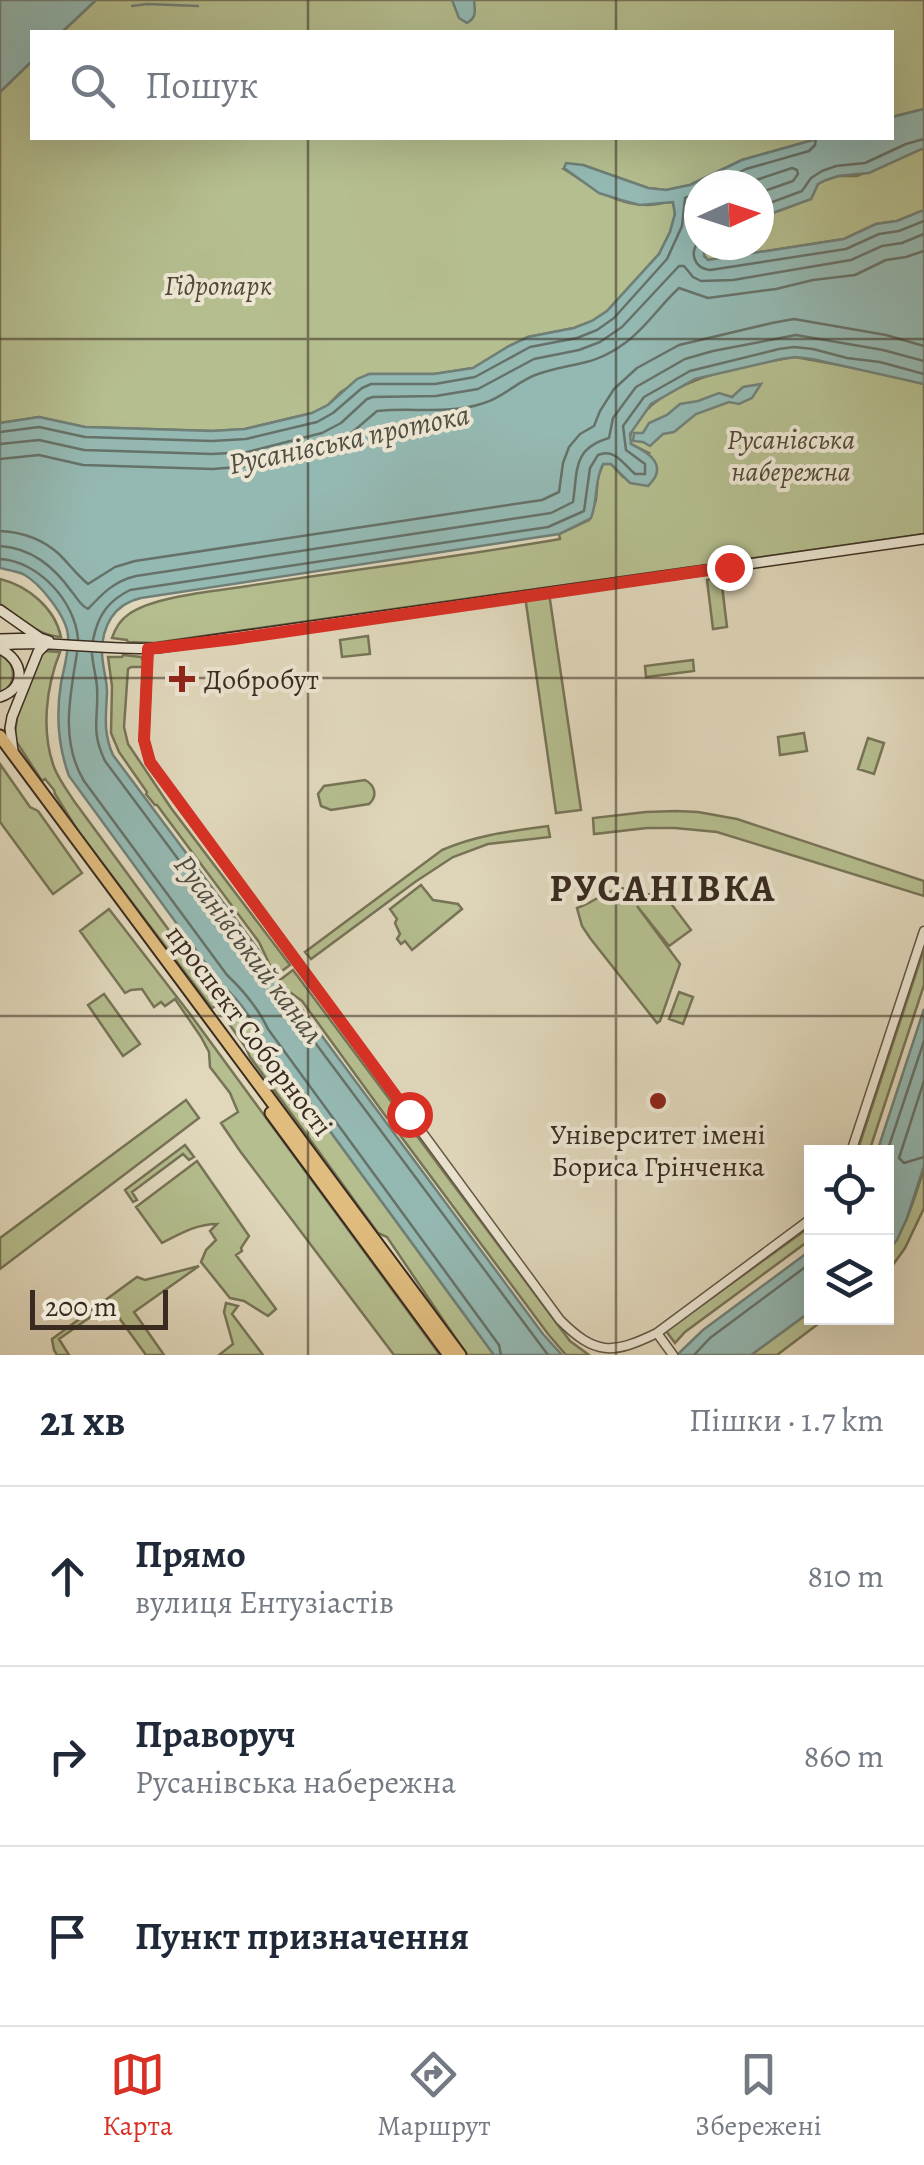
<!DOCTYPE html>
<html lang="uk">
<meta charset="utf-8">
<style>
:root{--surface:#fff;--page:#f6f6f7;--text:#1f2937;--muted:#747a83;--line:#e0e1e3;--accent:#d93025}
body{margin:0;font-family:Alegreya,serif;background:var(--page);color:var(--text)}
.controls{position:absolute;right:30px;bottom:30px;display:grid;overflow:hidden;border-radius:0px;box-shadow:0 10px 40px #0002}
.controls button{width:90px;height:90px;display:grid;place-items:center;padding:0;border:0;border-bottom:2px solid var(--line);background:var(--surface);color:var(--text);font:50px sans-serif}
.compass{position:absolute;left:684px;top:170px;width:90px;height:90px;border-radius:50%;background:var(--surface);box-shadow:0 10px 40px #0002;rotate:87deg}
.scale{position:absolute;left:30px;bottom:25px;width:138px;box-sizing:border-box;padding-left:10px;border:5px solid #392b1f;border-top:0;font-size:28px;line-height:35px;white-space:nowrap;color:#392b1f;-webkit-text-stroke:8px #ece6d3;paint-order:stroke}
.stop{position:absolute;width:30px;height:30px;margin:-22px;border:8px solid #d93025;border-radius:50%;background:#fff}
.stop.end{background:#d93025;border-color:#fff;box-shadow:0 2px 10px #0008}
.list{margin:0;padding:0;list-style:none}
h2{display:flex;justify-content:space-between;align-items:center;height:130px;margin:0;padding:0 40px;font-size:42px}
h2 small{font-size:32px;font-weight:400;color:var(--muted)}
.list li{display:grid;grid-template-columns:65px 1fr auto;gap:30px;align-items:center;box-sizing:border-box;height:180px;padding:0 40px;border-top:2px solid var(--line)}
.list b{display:block;font-size:38px;white-space:nowrap}
.list p{margin:0;font-size:32px;white-space:nowrap;color:var(--muted)}
.list em{font-size:32px;font-style:normal;color:var(--muted)}
.icon{flex:none;width:55px;height:55px;fill:none;stroke:currentColor;stroke-width:2;stroke-linecap:round;stroke-linejoin:round}
.map{position:relative;flex:none;width:924px;height:1355px;overflow:hidden}
.search{position:absolute;background:var(--surface);box-shadow:0 10px 40px #0002;left:30px;right:30px;top:30px;height:110px;display:flex;align-items:center;gap:25px;box-sizing:border-box;padding:0 35px;border-radius:0px;color:var(--muted);font-size:38px}
.sheet{height:670px;background:var(--surface)}
nav{display:flex;justify-content:space-around;align-items:center;box-sizing:border-box;height:140px;border-top:2px solid var(--line);background:var(--surface);font-size:28px;color:var(--muted)}
nav a{display:grid;justify-items:center;gap:5px}
nav .on{color:var(--accent)}
.map>svg:first-child{display:block}
.green{fill:#b5be8f;stroke:#777457;stroke-width:2.5}
.water{fill:#94b9b3;stroke:#708078;stroke-width:2.5}
.lines{fill:none;stroke-linecap:round;stroke-linejoin:round}
.shore{stroke:#667269;stroke-width:2.5}
.stream{stroke:#708078;stroke-width:2.5}
.tertiary-casing{stroke:#635646;stroke-width:11}
.secondary-casing{stroke:#392b1f;stroke-width:12}
.trunk-casing{stroke:#392b1f;stroke-width:15}
.tertiary{stroke:#ece6d3;stroke-width:8}
.secondary{stroke:#ece6d3;stroke-width:9}
.trunk{stroke:#e0bc7e;stroke-width:11}
.route{stroke:#d93025;stroke-width:12}
.grid{fill:none;stroke:#392b1f;stroke-width:2.5;stroke-opacity:0.55}
.poi-dot{fill:#8f2418;stroke:#ece6d3;stroke-width:4}
.labels{text-anchor:middle;stroke-width:8;stroke-linejoin:round;paint-order:stroke}
.park-label{font-size:28px;font-style:italic;fill:#524835;stroke:#ece6d3}
.poi-label{font-size:28px;fill:#392b1f;stroke:#ece6d3;text-anchor:start}
.street-label{font-size:28px;fill:#392b1f;stroke:#ece6d3}
.water-label{font-size:30px;font-style:italic;fill:#504e44;stroke:#ece6d3}
.district-label{font-size:38px;font-weight:bold;letter-spacing:2.5px;fill:#392b1f;stroke:#ece6d3}
</style>
<div class="map">
<svg width="924" height="1355" viewBox="0 0 924 1355">
<rect width="100%" height="100%" fill="#e1d8bc"/>
<filter id="stains"><feTurbulence type="fractalNoise" baseFrequency=".002" numOctaves="4"/><feColorMatrix values="0 0 0 0 .2 0 0 0 0 .09 0 0 0 0 .02 0 0 0 .5 -.17"/></filter>
<radialGradient id="worn" r=".72"><stop offset=".6" stop-color="#630" stop-opacity="0"/><stop offset="1" stop-color="#630" stop-opacity=".3"/></radialGradient>
<path class="green" d="M96,0H924V109L892,117V32H62Z
M32,61V138H820L742,160L690,185L666,190L648,188L583,165L564,169C589,185 616,206 648,205C656,205 664,202 673,202L675,214L670,232L659,254L607,311L592,321L574,328L528,337L509,346L473,368L434,374H369L341,392L328,405L312,413L245,429L212,431L85,427L39,417L0,423V92Z
M924,148V210L897,221L876,224L844,239L708,260L704,256V250L709,245H759V218L811,199L818,184L826,180L838,176H857Z
M795,357L878,372L924,384V534L154,643L128,642L127,640L112,638C115,629 120,620 129,614C154,596 217,591 248,586C352,570 456,557 560,539L559,534L589,520L596,500L598,477L603,464H611L623,477L649,453L631,444L629,439C645,381 743,365 795,357Z
M721,577L727,627L713,629L707,580Z
M0,579C28,586 55,608 61,637C38,636 18,617 0,604Z
M549,593L581,810L556,813L525,596Z
M368,636L370,654L342,657L340,640Z
M44,651L60,652C46,687 41,731 54,767C59,780 67,790 74,801L210,986L229,1001L236,1011L243,1006L259,1034L494,1355H467L387,1237L378,1233L250,1057L246,1048L230,1025V1017L220,1003L212,1008L78,831L55,794L54,790L45,779L42,781L16,741L15,733L17,717L41,654Z
M0,654C17,664 18,683 0,694Z
M123,655L141,657L144,662L143,667H131L128,669L124,727L128,744L171,808L290,965L275,976L259,942L157,805H155L146,794L147,792L119,752L111,733L112,686L108,657H122Z
M693,660L694,671L646,677L645,666Z
M804,733L807,751L780,755L778,737Z
M868,738L884,743L874,774L858,769Z
M0,764L30,807L38,811L82,873L53,894L0,822Z
M365,780C375,785 378,796 369,804L331,810L321,806L318,794L324,786Z
M676,811L698,812L737,819L924,881V896L717,832L675,828H647L594,834L593,818L646,812Z
M548,826L550,837L488,844L453,857L415,882L311,959L305,952L442,850C476,835 511,831 548,826Z
M421,885L433,900L458,904L462,909L412,950L405,941L401,944L397,939L400,934L395,923L397,919L390,909Z
M622,888C636,894 648,899 660,889L691,930L669,946L637,906L680,964L660,1021L657,1023L590,938L582,926L577,908C596,902 601,892 622,888Z
M109,909L190,1014L440,1355H394L240,1151L221,1123L238,1112L230,1093L210,1067L209,1052L201,1037L175,999L165,1006L161,1002L154,1007L142,989L131,990L125,993L80,931Z
M924,949V985L869,1152H857Z
M293,970L570,1341L589,1355H566L548,1334L400,1135L401,1133L390,1117L387,1118L302,1001L287,990L280,980Z
M679,992L693,997L683,1024L669,1019Z
M104,994L140,1044L123,1056L88,1005Z
M186,1100L199,1118L0,1269V1238Z
M185,1145L194,1157L189,1160L183,1154L132,1192L137,1200L133,1202L125,1190Z
M197,1161L249,1236L241,1248L242,1251L236,1255L276,1309L268,1316L244,1301L230,1298L201,1262L206,1250L216,1240L210,1231L217,1224C196,1224 180,1234 162,1243L136,1207Z
M924,1169V1208L905,1248L887,1273V1251C907,1228 914,1198 924,1169Z
M811,1226V1239L685,1332L675,1343L666,1331Z
M199,1266L134,1312L164,1355H146L109,1304L59,1339L69,1355H57L54,1350L52,1339L137,1277L145,1280Z
M226,1303L238,1306L232,1314L263,1355H219L233,1344L224,1312Z
M811,1311L812,1318H826L777,1355H751Z"/>
<path class="water" d="M0,0H96L62,32H32V61L0,92Z
M452,0H474C475,11 477,17 467,23L459,18Z
M924,109V148L869,173L838,176L826,180L818,184L811,199L759,218V185H699V245H709L704,250V256L708,260L844,239L876,224L897,221L924,210V384L812,359L795,357L781,359L695,379L651,404L630,434L631,444C650,453 669,466 648,486L630,483L611,464H603C594,481 598,501 591,518L559,534L141,598C114,604 102,626 102,652C102,666 107,679 107,692C106,716 103,733 113,755L260,952C269,974 280,991 299,1005L543,1334L562,1355H494L259,1034C249,1013 237,998 220,983L69,776C58,746 56,714 61,683C64,668 69,652 68,636C67,617 40,583 23,574C16,571 8,570 0,568V423L39,417L85,427L212,431L245,429L312,413L328,405L357,379L369,374H434L473,368L509,346L528,337L574,328L592,321L607,311L659,254L670,232L675,214L673,202L640,205L621,200L599,193L564,168L566,163L583,165L648,188L666,190L690,185L742,160L820,138H892V117Z
M761,384L752,398L739,404L729,402L696,414L674,432L663,434L650,446L643,442L633,441L634,433H643L649,423L667,415L680,404L698,401L719,393L732,397L743,387Z
M924,1009V1166L907,1218L897,1240L887,1251L886,1152H877Z
M811,1250V1311L751,1355H677L703,1330Z"/>
<g class="lines">
<path class="shore" d="M713,185L746,169L809,151L815,145L816,138
M741,185L792,168L797,170L798,174L793,181L759,193
M759,207L802,191L811,178L822,171L836,166L865,163L906,144L924,139
M699,241C689,253 694,268 710,270L846,249L879,234L899,231L924,221
M0,432L39,427L85,437L212,441L246,439L317,422L333,413L362,388L371,384H435L475,377L530,347L577,338L597,330L614,318L667,259L682,226L685,198L699,192
M0,444L39,440L84,450L212,454L247,452L322,433L341,423L367,399L373,397L436,396L478,389L534,359L579,350L600,342L622,327L679,266H684L693,277L701,281L733,280L851,260L882,246L902,243L924,234
M0,459L39,455L83,465L213,469L249,466L328,447L349,435L377,411C413,407 449,415 484,403C504,397 519,380 538,374C572,362 593,367 625,343C646,328 660,305 679,288L708,298L776,289L813,280L855,275L886,260L906,257L924,251
M0,531C22,532 44,540 60,555C69,564 78,576 88,584L115,567L135,561L542,500L559,492L563,463L569,447L580,434L594,426L600,411L614,389L637,368L679,345L772,323L794,319L886,335L924,346
M0,546C32,548 54,567 72,592C78,599 80,605 88,609C102,594 114,581 136,576L551,513L573,502C578,470 572,449 609,438L613,418L636,387L685,359L713,351L796,335L883,350L924,361
M0,559C38,561 75,601 78,639
M93,640C98,615 108,601 130,590L548,527L584,511L590,468L598,455C615,448 623,464 635,474H645V464L626,450L623,426L644,397L690,371L779,349L794,347L813,349L847,358L880,362L924,374
M77,653C70,696 60,741 84,781L227,975C245,992 258,1008 268,1029L499,1345L501,1355
M92,654C93,665 96,676 97,687C99,718 90,730 105,761L251,957C261,980 272,998 293,1013L548,1355
M924,1081L899,1158L904,1163L924,1157
M886,1155L924,1041
M694,1355L710,1338L812,1262"/>
<path class="stream" d="M132,6L147,4L198,6"/>
<defs>
<path id="tertiary" d="M148,649L144,740L150,762L560,1320C595,1355 612,1355 657,1333L812,1218
M851,1152L924,931
M657,1333L673,1355"/>
<path id="secondary" d="M0,610L40,638L49,641
M0,639L37,638
M0,645C53,640 104,651 157,648L924,539
M0,649C24,660 27,688 0,697
M13,751L10,728L12,717L38,652L47,643"/>
<path id="trunk" d="M0,736L460,1355
M271,1113L449,1355"/>
</defs>
<use href="#tertiary" class="tertiary-casing"/>
<use href="#secondary" class="secondary-casing"/>
<use href="#trunk" class="trunk-casing"/>
<use href="#tertiary" class="tertiary"/>
<use href="#secondary" class="secondary"/>
<use href="#trunk" class="trunk"/>
</g>
<g class="lines">
<path class="route" d="M409,1114L150,762L144,740L148,649L234,639L729,567"/>
</g>
<path class="grid" d="M308,0V32M616,0V32M308,138V1355M616,138V1355M0,339H924M0,678H924M0,1016H924"/>
<g class="poi-dot">
<path d="M177 664h10v10h10v10h-10v10h-10v-10h-10v-10h10z"/>
<circle cx="658" cy="1101" r="10"/>
</g>
<g class="labels">
<g class="park-label">
<text x="218" y="295">Гідропарк</text>
<text x="791" y="449">Русанівська<tspan x="791" dy="32">набережна</tspan></text>
</g>
<g class="poi-label">
<text x="204" y="689">Добробут</text>
<text x="658" y="1144" text-anchor="middle">Університет імені<tspan x="658" dy="32">Бориса Грінченка</tspan></text>
</g>
<g class="street-label">
<text transform="translate(250 1030) rotate(53)" y="10">проспект Соборності</text>
</g>
<g class="water-label">
<text transform="translate(349 439) rotate(-12)" y="10">Русанівська протока</text>
<text transform="translate(249 949) rotate(53)" y="10">Русанівський канал</text>
</g>
<g class="district-label">
<text x="663" y="901">РУСАНІВКА</text>
</g>
</g>
<rect width="100%" height="100%" filter="url(#stains)"/>
<rect width="100%" height="100%" fill="url(#worn)"/>
</svg>
<div class="controls">
<button><svg class="icon" aria-label="locate" viewBox="0 0 24 24"><circle cx="12" cy="12" r="6"/><path d="M12 2v4M12 18v4M2 12h4M18 12h4"/></svg></button>
<button><svg class="icon" aria-label="layers" viewBox="0 0 24 24"><path d="M12 4l9 5-9 5-9-5zM3 14l9 5 9-5"/></svg></button>
</div>
<svg class="compass" viewBox="-18 -18 36 36"><path d="M0-13l5 13h-10z" fill="#e53935"/><path d="M0 13l5-13h-10z" fill="#747a83"/></svg>
<div class="scale">200 m</div>
<div class="stop" style="left:409px;top:1114px"></div>
<div class="stop end" style="left:729px;top:567px"></div>
<div class="search"><svg class="icon" aria-label="search" viewBox="0 0 24 24"><circle cx="10" cy="10" r="6"/><path d="M15 15l6 6"/></svg>Пошук</div>
</div>
<section class="sheet">
<h2>21 хв<small>Пішки · 1.7 km</small></h2>
<ul class="list">
<li><svg class="icon" aria-label="ahead" viewBox="0 0 24 24"><path d="M12 20V5M6 11l6-6 6 6"/></svg><div><b>Прямо</b><p>вулиця Ентузіастів</p></div><em>810 m</em></li>
<li><svg class="icon" aria-label="right" viewBox="0 0 24 24"><path d="M7 20v-9h11M14 6l5 5-5 5"/></svg><div><b>Праворуч</b><p>Русанівська набережна</p></div><em>860 m</em></li>
<li><svg class="icon" aria-label="arrive" viewBox="0 0 24 24"><path d="M6 21V4h12l-3 4 3 4H6"/></svg><div><b>Пункт призначення</b></div></li>
</ul>
</section>
<nav>
<a class="on"><svg class="icon" aria-label="map" viewBox="0 0 24 24"><path d="M3 6l6-2 6 2 6-2v14l-6 2-6-2-6 2zM9 4v14M15 6v14"/></svg>Карта</a>
<a><svg class="icon" aria-label="directions" viewBox="0 0 24 24"><path d="M12 3l9 9-9 9-9-9zM9 14v-3h6M13 9l2 2-2 2"/></svg>Маршрут</a>
<a><svg class="icon" aria-label="saved" viewBox="0 0 24 24"><path d="M7 4h10v16l-5-4-5 4z"/></svg>Збережені</a>
</nav>
